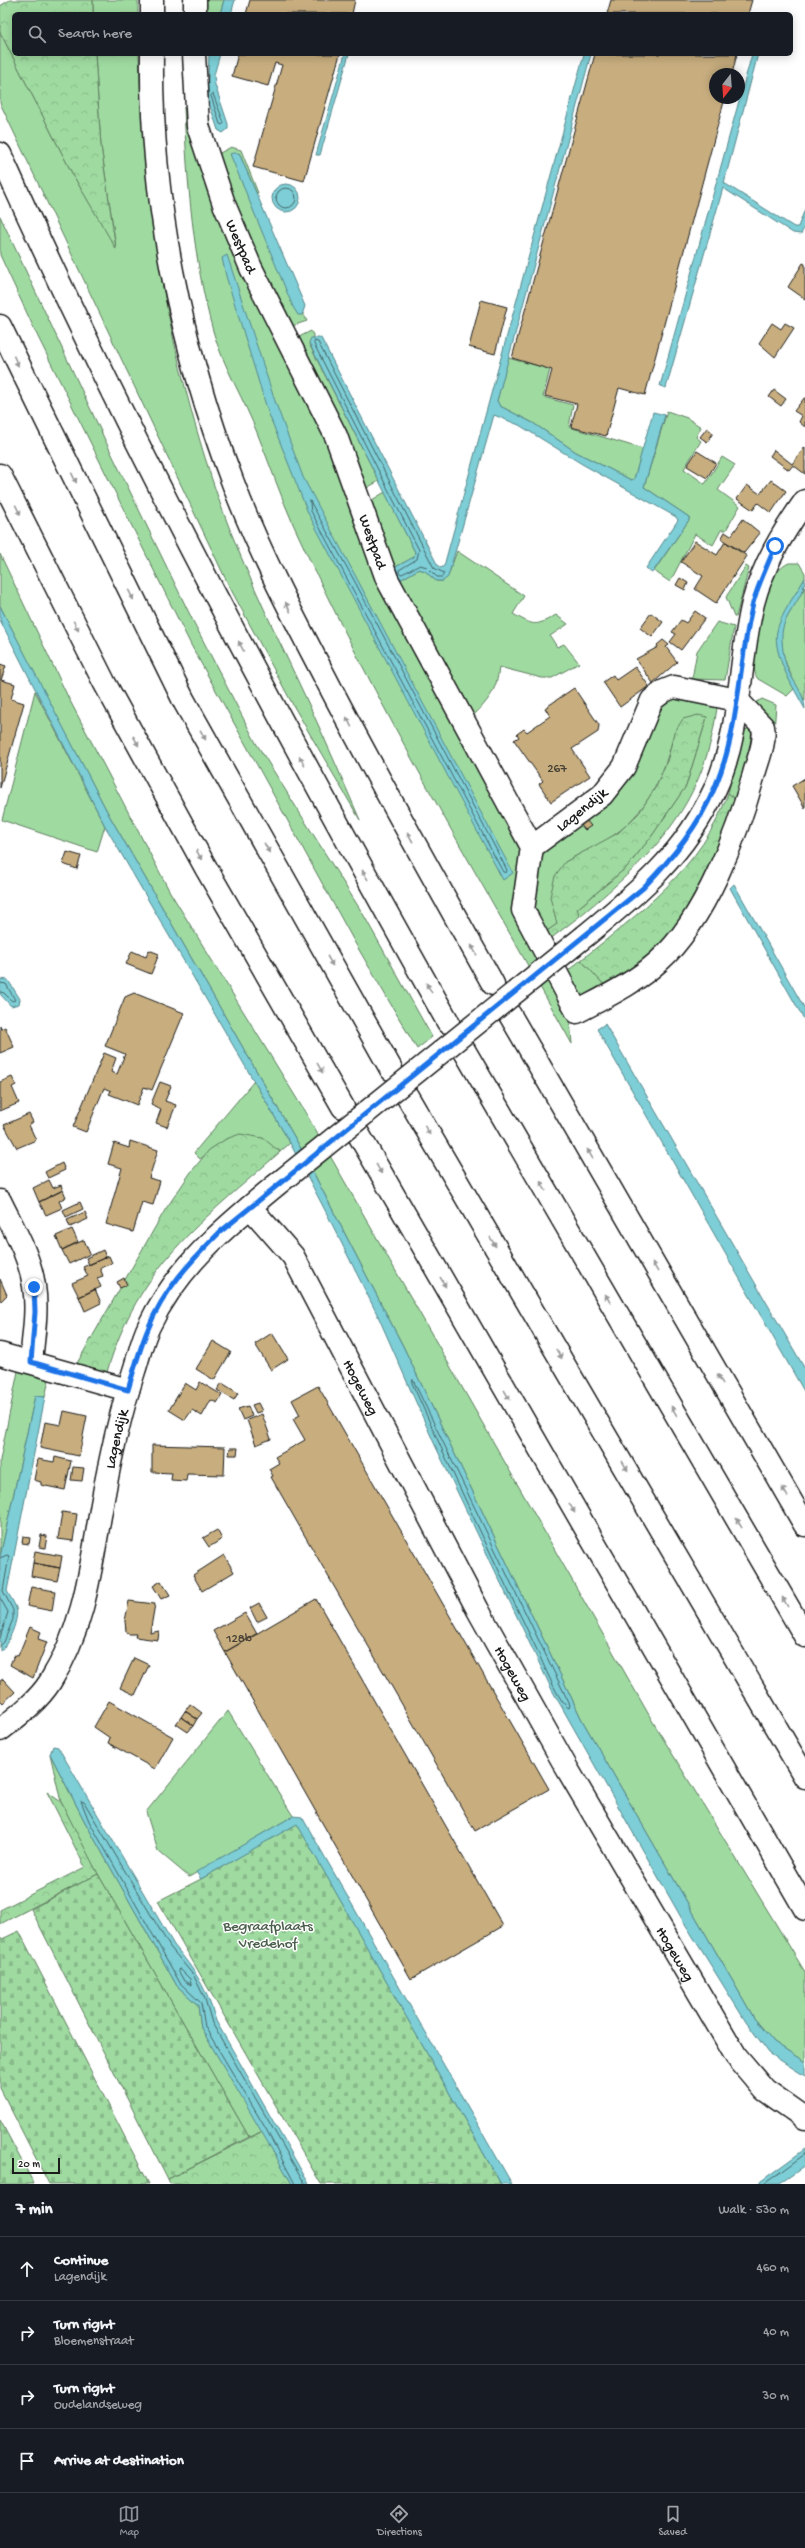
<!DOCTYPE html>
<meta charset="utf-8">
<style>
:root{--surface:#171b24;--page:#242831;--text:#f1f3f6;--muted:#9ea1a6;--line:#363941;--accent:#8c9099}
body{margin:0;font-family:"Gochi Hand",sans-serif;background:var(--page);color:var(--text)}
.compass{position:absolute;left:709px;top:68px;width:36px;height:36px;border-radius:50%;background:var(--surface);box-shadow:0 2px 10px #0003;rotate:197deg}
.scale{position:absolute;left:12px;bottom:10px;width:48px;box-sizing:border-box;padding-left:4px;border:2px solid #1c1c1c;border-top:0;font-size:11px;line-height:14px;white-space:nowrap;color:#1c1c1c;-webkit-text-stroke:3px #fff;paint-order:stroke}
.stop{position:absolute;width:12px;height:12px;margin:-9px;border:3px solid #1a73e8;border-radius:50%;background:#fff}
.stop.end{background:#1a73e8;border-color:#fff;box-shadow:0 1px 4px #0008}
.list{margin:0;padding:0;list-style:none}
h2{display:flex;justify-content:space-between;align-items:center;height:52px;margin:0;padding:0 16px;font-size:17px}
h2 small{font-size:13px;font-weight:400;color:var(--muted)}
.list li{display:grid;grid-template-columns:26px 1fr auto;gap:12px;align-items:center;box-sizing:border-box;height:64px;padding:0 16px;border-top:1px solid var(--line)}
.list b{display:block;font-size:15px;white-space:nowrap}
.list p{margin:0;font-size:13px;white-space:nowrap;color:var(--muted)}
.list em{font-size:13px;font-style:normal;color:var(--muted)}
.icon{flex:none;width:22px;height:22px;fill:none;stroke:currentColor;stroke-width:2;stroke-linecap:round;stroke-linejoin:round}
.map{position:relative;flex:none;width:805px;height:2184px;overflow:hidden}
.search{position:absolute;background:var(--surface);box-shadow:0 2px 10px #0003;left:12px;right:12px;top:12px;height:44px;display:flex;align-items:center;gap:10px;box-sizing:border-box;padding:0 14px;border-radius:6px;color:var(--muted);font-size:15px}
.sheet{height:308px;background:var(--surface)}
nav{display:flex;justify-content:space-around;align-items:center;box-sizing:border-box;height:56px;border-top:1px solid var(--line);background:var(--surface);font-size:11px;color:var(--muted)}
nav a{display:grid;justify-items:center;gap:2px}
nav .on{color:var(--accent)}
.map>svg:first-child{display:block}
.green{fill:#9fdba1;stroke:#5e7c5e}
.forest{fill:url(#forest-crowns);stroke:#5e7c5e}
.cemetery{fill:url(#cemetery-stones);stroke:#5e7c5e}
.water{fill:#7dced6;stroke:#56878c}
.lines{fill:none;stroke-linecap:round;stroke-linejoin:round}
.shore{stroke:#436366;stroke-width:1}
.building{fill:#c8ae7f;stroke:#1c1c1c}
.minor-casing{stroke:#1c1c1c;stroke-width:25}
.highway-casing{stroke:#1c1c1c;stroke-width:25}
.minor{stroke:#fff;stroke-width:22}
.highway{stroke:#fff;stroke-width:22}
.minor-bridge-casing{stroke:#1c1c1c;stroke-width:25;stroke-linecap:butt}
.minor-bridge{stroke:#fff;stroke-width:22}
.oneway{fill:#999}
.route{stroke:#1a73e8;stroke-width:5}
.labels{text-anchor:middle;stroke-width:3;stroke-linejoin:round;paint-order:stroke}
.number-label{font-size:13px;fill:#474035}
.street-label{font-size:15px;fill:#1c1c1c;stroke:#fff}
.park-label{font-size:15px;fill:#4a5f4b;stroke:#fff}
</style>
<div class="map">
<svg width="805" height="2184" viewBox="0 0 805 2184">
<defs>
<pattern id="forest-crowns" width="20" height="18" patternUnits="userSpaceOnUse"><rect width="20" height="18" fill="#9fdba1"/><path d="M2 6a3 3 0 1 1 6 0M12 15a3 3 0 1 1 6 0" fill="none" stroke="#88bb8a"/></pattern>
<pattern id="cemetery-stones" width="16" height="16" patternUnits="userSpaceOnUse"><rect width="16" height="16" fill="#9fdba1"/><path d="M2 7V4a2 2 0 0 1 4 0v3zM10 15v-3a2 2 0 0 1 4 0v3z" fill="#88bb8a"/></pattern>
</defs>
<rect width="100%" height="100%" fill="#fff"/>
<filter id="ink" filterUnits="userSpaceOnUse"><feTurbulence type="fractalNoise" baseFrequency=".025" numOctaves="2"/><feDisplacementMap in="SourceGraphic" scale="8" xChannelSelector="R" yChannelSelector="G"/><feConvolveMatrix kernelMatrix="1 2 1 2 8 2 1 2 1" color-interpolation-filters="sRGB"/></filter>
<g filter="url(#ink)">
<path class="green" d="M93,0H138V14H93Z
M0,32L73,175L116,247L101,146L95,54H139C143,207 170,361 221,506C246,575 280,642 311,709C328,746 344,783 360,820L293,705L228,584L0,103Z
M184,107C204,208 264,314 309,407C377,550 447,693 516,835L524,857L521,871L570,1020L572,1044C477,873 375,704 294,526C281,497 270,465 258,435C245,401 223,366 213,331C193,259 187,182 184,107Z
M231,147L241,150L258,193H256L239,153L302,315L303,313L307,321L289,327L260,273L218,160L220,153Z
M0,216L105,440L193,621L256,743L363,914L432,1037L417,1049L355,943L191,645L38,337L0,255Z
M311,331L314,337L309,344L379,481L363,490L291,341Z
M508,358L550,369L543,397L573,405L569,427L643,449L634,479L631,480L576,452L533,423L500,406L497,401Z
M667,411L687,418L701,427L696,437L701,441L684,469L705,484L722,457L735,465L718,490L740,506L726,530H721L713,545L695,534L670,582L654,571L689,520V517L644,487Z
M385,492L415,552L414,557L392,569L367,503Z
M457,551L524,596L513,614C534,626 535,627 556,615L568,624L550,636L557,647L564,644L579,663L552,678H542L499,667C497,692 487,702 470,719L398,581L419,569L425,571L436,581H443L448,576Z
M0,554L68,697L170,892L305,1112L653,1722L805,1972V2062L774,2042L754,2018L582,1720L403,1346L299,1145L109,815L41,686L0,606Z
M789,563H799L805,573V578C777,628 766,633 794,689L787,696L758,679C747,668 760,606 766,591C769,582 780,566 789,563Z
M746,566L749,568L736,617H734L726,597Z
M805,587V701C794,682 774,648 783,625C789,612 798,600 805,587Z
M717,622L734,627L725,680L692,679L697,651Z
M35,691L105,826L97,852L2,820Z
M673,693L718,700C706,804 657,852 580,916L576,910L627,867L651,837L686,786L707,717L674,733C665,772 650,807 618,832C603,844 582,852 565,862L554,911L557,924L543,934L532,921L531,876L548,842L572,822L644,722Z
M762,699L776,705L773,744L755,703Z
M751,725L756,726L740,803L728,793L743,733Z
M581,960L608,989L582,1003L565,973Z
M254,1081L290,1143L280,1152L278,1149L226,1139L200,1159L194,1153L197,1149Z
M18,1371L49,1380L45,1397L35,1396L0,1557V1460Z
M228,1711L293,1816L189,1877L158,1851L146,1812Z
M50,1754L85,1822L177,1986L198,2005L201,2028L263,2131L249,2137L87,1855L61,1802Z"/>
<path class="forest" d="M10,0H93V14H14V54H95L101,146L116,249L73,175L0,32V6Z
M204,0H224L220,14H203Z
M698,715L707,717L686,786L651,837L627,867L577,909L580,916L545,943L543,934L557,924L550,897L555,876L565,862L618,833L639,813L657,785L668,758L674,733L683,719Z
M728,793L740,803L679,931L608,989L581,960C638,914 704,866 728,793Z
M240,1134L263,1138L280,1152C201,1222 138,1266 107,1372L76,1365L165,1210L191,1172L209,1150L226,1139Z
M47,1792L61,1802L98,1874L0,1924V1910L85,1867Z
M263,2131L292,2184H170L168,2179Z"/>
<path class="cemetery" d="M297,1823L501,2184H321L158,1901L201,1879Z
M98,1874L249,2137L168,2179L31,1909Z
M19,1931L149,2184H49L0,2088V1940Z
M0,2120L34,2184H0Z"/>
<path class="water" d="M224,0H235L231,14H220Z
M209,54H220L214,75L215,85L228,124V129L223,133L218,130L207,97Z
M345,54H349L320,155H316Z
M584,54H591L497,401L500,406L533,423L576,452L631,480L634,479L653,412L665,415L644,487L689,517V520L652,573L646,568L678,520L676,517L582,464L519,425L494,415L448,577L443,581H436L425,571L419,569L398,581L392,569L414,557L415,552L309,343L311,338H321L438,566L441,568L444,566Z
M752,54H758L724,183L794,227H798L805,209V226L801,234L793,233L723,188L666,388L660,386Z
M233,153H239L305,306L302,315H298L293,307L230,154Z
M272 198a14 14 0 1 1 28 0a14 14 0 1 1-28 0Z
M227,255L275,401L303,477L513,873L503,880L308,513L268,412L226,276L222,258Z
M805,578C805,600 781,615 782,637C782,647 784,660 788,670C794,683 805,694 805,709C794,689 772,654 777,631C781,613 796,594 805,578Z
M0,606L109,815L299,1145L403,1346L582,1720L754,2018L774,2042L805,2062V2076L769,2053L746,2022L682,1919L552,1690L434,1443L378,1316L328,1216L290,1143L105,826L0,620Z
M734,884L805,1009V1021L730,888Z
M0,979L8,980L20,999L19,1004L11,1006L0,994Z
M605,1024L805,1369V1393L597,1029Z
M35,1396L45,1397L7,1591C10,1597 14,1602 16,1608C20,1617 8,1646 0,1651V1557Z
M53,1746L58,1747L174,1945C196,1972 206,1987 216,2021L309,2184H292L201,2028L198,2005L177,1986L85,1822L50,1754Z
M293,1816L302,1817L512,2184H501L297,1824L201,1879L196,1872Z
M805,2149V2166L779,2184H757Z"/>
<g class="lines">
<path class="shore" d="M213,94L224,123L222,125L220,124L211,96Z
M276 198a10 10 0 1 1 20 0a10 10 0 1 1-20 0Z
M315,341L318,342L434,568L444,573L442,577H437L427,567L420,565L402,574L399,573V570L417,559L419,550L314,344Z
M310,501L355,582L507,870L506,873L503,872L311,511Z
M0,983L6,984L15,1000L12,1001L4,993L0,992
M413,1380L570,1705L569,1708C560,1705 542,1661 537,1650C494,1561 452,1473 412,1383Z
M0,1558L7,1555L9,1556L3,1591L13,1610V1619L4,1642L0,1646
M0,1598L8,1612L0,1638
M180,1969L190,1979L191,1985L184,1981L179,1972Z
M295,2184L266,2129L205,2027L201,2003L180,1983L89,1821L81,1801L84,1802L170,1947L194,1976L205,1999L212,2023L305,2184
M764,2184L805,2154"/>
</g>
<path class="building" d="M250,0H355L352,14H246Z
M611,0H752L748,14H607Z
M238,54H340L304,181L253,167L282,65L275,63L268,86L232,76Z
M595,54H737L732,74H715V98H725L645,395L619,388L606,436L571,427L577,404L545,396L552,370L512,358Z
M803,263L805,264V299L788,287Z
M481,300L507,307L495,354L469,347Z
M772,323L781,329L785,323L794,328L775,357L759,343Z
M774,390L786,399L781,406L769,397Z
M805,397V427L799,422L802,416L794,411Z
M707,428L713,433L707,442L700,437Z
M805,447V474L793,465L789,470L770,456L774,450L792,464Z
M697,451L716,463L707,478L687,466Z
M771,480L786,491L771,513L758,503L753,510L737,499L747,485L760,494Z
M743,519L760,533L744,553L721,539L725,532L731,536Z
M695,541L717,555L725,542L747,556L716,603L695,589L703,576L681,562Z
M680,578L688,583L685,590L676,585Z
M695,611L705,618L681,650L670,642L676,634L672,632L681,620L686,623Z
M651,613L663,622L652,637L640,628Z
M663,640L669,645L666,647L677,662L653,683L636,659L658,647L657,645Z
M0,664L6,666L1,680L15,684L11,699L24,703L0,788Z
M635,667L649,686L620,707L603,682L613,675L616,680Z
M574,688L599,725L598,732L572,749L590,776L551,802L539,784L543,781L514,740L519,737L517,734L524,729L527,732L550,716L545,708Z
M805,778V808L792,786Z
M586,820L591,826L585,830L580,824Z
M67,852L81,856L77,869L63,864Z
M149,950L159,954L151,974L126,964L132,951L146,957Z
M134,993L184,1013L152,1090L144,1087L137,1105L109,1094L111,1091L104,1088L86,1132L73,1127L104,1053L116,1058L111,1072L117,1074L125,1054L105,1046L125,997Z
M0,1026L1,1029L5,1027L14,1047L0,1053Z
M12,1077L16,1085L12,1087L19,1103L0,1111V1082Z
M160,1082L171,1086L165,1101L176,1105L167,1127L156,1123L161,1109L151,1104Z
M29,1114L33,1122L29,1125L36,1140L17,1148L4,1125Z
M130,1141L158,1150L149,1178L160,1181L153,1205L142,1202L133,1232L106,1224L122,1168L108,1164L114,1143L129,1148Z
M62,1163L65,1170L48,1178L45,1172Z
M49,1180L53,1188L61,1185L63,1190L39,1202L33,1188Z
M63,1190L66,1197L59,1201L62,1208L46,1215L39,1202Z
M80,1202L83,1209L66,1217L63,1210Z
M85,1212L88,1219L70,1227L67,1220Z
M72,1229L78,1242L62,1250L56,1236Z
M84,1240L90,1254L69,1264L62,1250Z
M103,1250L106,1257L89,1265L86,1258Z
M109,1256L112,1263L100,1268L103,1276L97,1278L101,1287L79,1297L72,1283L88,1276L83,1267Z
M124,1278L127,1285L120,1288L117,1282Z
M0,1279L7,1295L0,1302Z
M95,1289L101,1303L85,1311L79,1297Z
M272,1333L288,1359L271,1370L255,1344Z
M213,1341L231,1352L214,1380L196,1369Z
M200,1382L222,1395L217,1403L211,1400L202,1416L192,1410L185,1420L169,1410L185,1383L196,1390Z
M222,1383L238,1393L234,1400L217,1390Z
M318,1386L549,1789L475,1831L271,1477L273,1476L269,1469L279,1463L275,1457L305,1440L293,1419L300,1415L292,1400Z
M258,1403L262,1411L256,1413L252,1405Z
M248,1406L252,1416L243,1420L238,1409Z
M64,1411L87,1416L79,1456L40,1448L45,1422L61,1425Z
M262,1414L271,1439L256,1445L247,1420Z
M152,1445L225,1447L224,1475L187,1474L186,1481L171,1480L172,1473L152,1472Z
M230,1448H238L237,1455H229Z
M55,1457L71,1461L65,1490L41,1485V1482L34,1480L38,1459L54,1462Z
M73,1467L84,1468L82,1481L71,1480Z
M62,1512L77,1514L73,1541L58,1539Z
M217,1530L222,1539L209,1547L203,1538Z
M41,1535L47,1536L45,1548L39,1547Z
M23,1537L30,1538L29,1544L22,1543Z
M35,1551L62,1556L60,1568L33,1563Z
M224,1555L234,1572L202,1591L193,1575Z
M33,1563L60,1568L57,1581L31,1576Z
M161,1581L170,1595L161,1599L153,1586Z
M31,1587L55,1591L52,1611L27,1606Z
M316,1599L503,1926L411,1979L225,1652Z
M129,1601L155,1604L150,1633L159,1631L158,1640L135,1637L136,1634H128L126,1631L125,1621Z
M259,1603L267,1617L257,1622L250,1608Z
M245,1613L257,1634L225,1652L213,1631Z
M30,1627L41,1632L38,1639L47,1642L33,1678L10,1665L14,1655L18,1656Z
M134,1658L149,1665L135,1695L120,1688Z
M3,1679L15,1692L3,1703L0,1700V1681Z
M109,1701L173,1737L155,1769L108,1743L110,1738L94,1727Z
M190,1704L202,1713L197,1719L185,1711Z
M185,1711L197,1719L193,1726L181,1717Z
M181,1717L193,1726L188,1732L176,1724Z"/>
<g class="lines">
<defs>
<g id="minor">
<path d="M195,14V0"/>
<path id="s1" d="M194,54L198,126L224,204L251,268L336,436L387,579L532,847L523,910L577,1012C605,997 635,983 659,961C705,920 738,832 754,774C758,759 766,742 763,727L737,700L674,687L664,691L652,700L624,767L602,795L532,847"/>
<path d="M585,936C639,892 685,854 715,789C742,730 738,664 753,603C763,565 783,532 805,501"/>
<path d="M0,1201C13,1228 30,1256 34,1286C38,1311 33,1338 31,1362"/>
<path id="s2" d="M250,1207L293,1256L478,1610L565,1765L736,2056L765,2090L805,2118"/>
<path d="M0,1354L128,1390"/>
<path id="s3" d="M0,1730C18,1716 38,1701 50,1682C85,1627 91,1566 102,1504C110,1459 120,1414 134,1371C139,1356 142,1340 149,1326C177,1267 225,1227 275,1186"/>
</g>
<path id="highway" d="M152,14V0
M152,54C150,200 181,347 233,483C259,552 294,618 328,683C381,785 437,884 493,984
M0,154C134,452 288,738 448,1022
M0,326L184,701L391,1069
M0,475L104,682L206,868L343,1107
M510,1015L805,1525
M464,1050L805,1636
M407,1096L805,1777
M359,1135L805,1909"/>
</defs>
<use href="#minor" class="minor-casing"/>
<use href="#highway" class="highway-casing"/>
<use href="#minor" class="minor"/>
<use href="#highway" class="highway"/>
<defs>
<path id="minor-bridge" d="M275,1186L585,936"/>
</defs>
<use href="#minor-bridge" class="minor-bridge-casing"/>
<use href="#minor-bridge" class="minor-bridge"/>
</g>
<defs><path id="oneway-solid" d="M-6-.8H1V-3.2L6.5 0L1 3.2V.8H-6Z"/></defs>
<g class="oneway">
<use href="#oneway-solid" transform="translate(16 361) rotate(65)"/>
<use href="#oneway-solid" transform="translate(74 478) rotate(64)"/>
<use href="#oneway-solid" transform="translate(18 510) rotate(63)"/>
<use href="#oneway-solid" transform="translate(131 595) rotate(64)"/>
<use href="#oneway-solid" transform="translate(288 607) rotate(-117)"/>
<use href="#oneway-solid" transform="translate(76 626) rotate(63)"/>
<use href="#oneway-solid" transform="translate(241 646) rotate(-118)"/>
<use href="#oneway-solid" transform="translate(349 722) rotate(-117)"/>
<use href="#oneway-solid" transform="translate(203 735) rotate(61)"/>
<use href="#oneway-solid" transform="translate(136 741) rotate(61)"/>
<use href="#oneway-solid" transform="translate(302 761) rotate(-118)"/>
<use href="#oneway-solid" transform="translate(410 837) rotate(-119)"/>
<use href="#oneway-solid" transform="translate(267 848) rotate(61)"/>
<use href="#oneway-solid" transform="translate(199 855) rotate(61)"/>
<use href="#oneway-solid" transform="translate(365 875) rotate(-120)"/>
<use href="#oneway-solid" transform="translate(474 950) rotate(-119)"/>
<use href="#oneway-solid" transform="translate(330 961) rotate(61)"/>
<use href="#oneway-solid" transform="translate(429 988) rotate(-120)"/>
<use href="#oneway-solid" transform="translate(320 1068) rotate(60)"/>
<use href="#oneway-solid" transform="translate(427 1130) rotate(59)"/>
<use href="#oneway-solid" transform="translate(590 1154) rotate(-120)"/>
<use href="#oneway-solid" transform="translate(379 1169) rotate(60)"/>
<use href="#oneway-solid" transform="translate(543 1186) rotate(-120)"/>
<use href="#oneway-solid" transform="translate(493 1242) rotate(59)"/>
<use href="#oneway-solid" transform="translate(655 1267) rotate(-120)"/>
<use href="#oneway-solid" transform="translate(443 1282) rotate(60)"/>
<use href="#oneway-solid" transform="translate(608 1299) rotate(-120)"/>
<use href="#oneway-solid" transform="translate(559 1354) rotate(59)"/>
<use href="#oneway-solid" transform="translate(720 1379) rotate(-120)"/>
<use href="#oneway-solid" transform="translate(507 1395) rotate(60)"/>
<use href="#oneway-solid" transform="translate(674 1411) rotate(-120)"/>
<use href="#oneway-solid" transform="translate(625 1466) rotate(59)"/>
<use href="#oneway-solid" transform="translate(785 1492) rotate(-120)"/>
<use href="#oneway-solid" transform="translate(572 1508) rotate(60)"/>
<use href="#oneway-solid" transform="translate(739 1523) rotate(-120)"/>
<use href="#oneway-solid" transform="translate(785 1602) rotate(-120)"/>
</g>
</g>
<g class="lines" filter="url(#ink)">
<path class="route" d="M34,1287L35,1312L31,1362L128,1390C134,1369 140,1348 148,1329C163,1290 192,1260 220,1232L643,888C672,858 699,826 715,787C740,729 738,664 753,603C758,584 768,565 775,546"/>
</g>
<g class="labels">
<g class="number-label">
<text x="557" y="772">267</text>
<text x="239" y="1642">128b</text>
</g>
<g class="street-label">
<text dy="5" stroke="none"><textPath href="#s1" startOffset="200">Westpad</textPath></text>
<text dy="5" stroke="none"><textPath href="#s1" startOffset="524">Westpad</textPath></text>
<text transform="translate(581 809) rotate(-39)" y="5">Lagendijk</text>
<text dy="5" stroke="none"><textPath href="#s2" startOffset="213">Hogeweg</textPath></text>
<text dy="5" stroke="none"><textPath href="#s3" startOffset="323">Lagendijk</textPath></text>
<text dy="5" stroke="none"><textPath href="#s2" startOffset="537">Hogeweg</textPath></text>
<text dy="5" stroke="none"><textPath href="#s2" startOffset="861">Hogeweg</textPath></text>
</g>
<g class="park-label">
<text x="268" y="1930">Begraafplaats<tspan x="268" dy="17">Vredehof</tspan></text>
</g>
</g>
</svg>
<svg class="compass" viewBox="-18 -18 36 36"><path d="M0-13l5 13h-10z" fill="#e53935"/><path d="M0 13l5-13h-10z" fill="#9ea1a6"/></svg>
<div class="scale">20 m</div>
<div class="stop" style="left:775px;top:546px"></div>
<div class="stop end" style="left:34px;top:1287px"></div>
<div class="search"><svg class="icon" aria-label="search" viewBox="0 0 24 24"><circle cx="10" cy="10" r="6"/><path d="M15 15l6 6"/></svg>Search here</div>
</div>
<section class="sheet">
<h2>7 min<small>Walk · 530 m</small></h2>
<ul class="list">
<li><svg class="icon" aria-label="ahead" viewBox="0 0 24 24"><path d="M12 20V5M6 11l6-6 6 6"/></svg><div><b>Continue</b><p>Lagendijk</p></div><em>460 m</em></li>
<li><svg class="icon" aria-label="right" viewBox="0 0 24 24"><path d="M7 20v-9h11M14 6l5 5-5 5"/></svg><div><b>Turn right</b><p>Bloemenstraat</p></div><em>40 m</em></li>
<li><svg class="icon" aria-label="right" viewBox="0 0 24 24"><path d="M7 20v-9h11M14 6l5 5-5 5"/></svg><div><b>Turn right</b><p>Oudelandseweg</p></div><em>30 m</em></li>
<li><svg class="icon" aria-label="arrive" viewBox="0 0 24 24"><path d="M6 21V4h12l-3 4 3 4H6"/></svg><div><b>Arrive at destination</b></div></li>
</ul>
</section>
<nav>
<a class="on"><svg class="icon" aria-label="map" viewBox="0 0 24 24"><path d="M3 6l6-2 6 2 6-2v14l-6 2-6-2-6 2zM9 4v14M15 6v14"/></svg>Map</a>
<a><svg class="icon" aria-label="directions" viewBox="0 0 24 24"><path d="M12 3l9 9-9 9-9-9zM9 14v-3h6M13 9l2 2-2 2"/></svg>Directions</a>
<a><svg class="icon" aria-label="saved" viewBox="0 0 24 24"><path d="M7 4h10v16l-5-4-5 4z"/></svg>Saved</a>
</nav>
